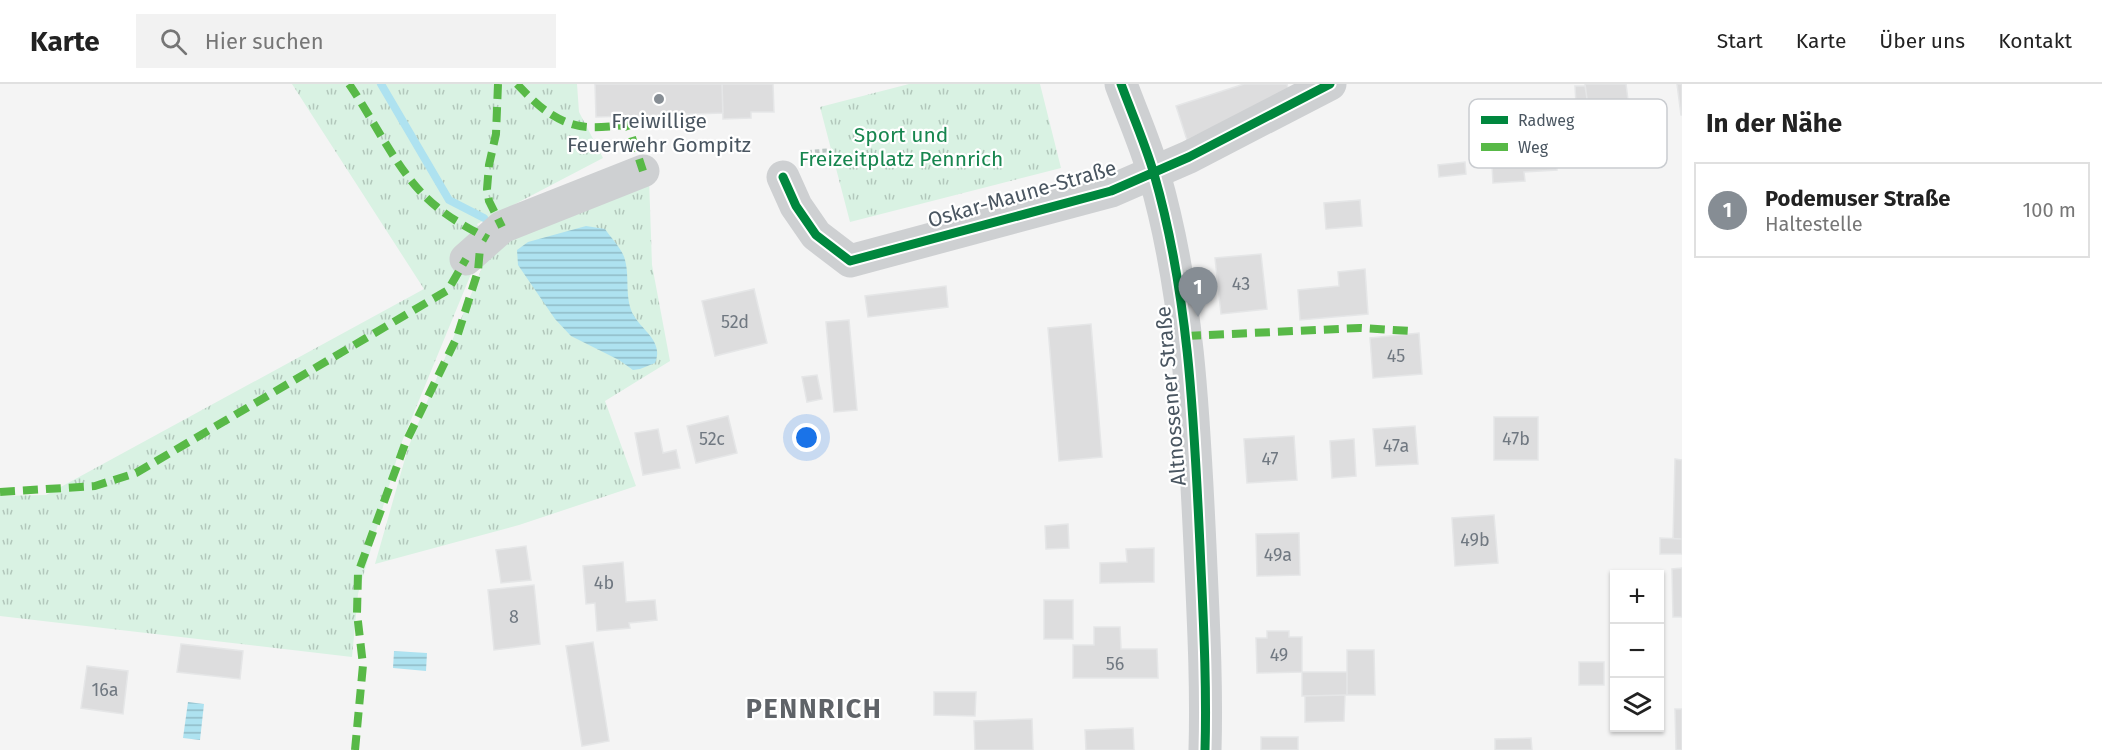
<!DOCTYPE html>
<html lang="de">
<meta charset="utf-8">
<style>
:root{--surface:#fff;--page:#f2f2f2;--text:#222;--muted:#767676;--line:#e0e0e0;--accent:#868d94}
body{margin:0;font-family:"Fira Sans",sans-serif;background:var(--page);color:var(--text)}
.controls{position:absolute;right:18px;bottom:18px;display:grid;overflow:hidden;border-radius:0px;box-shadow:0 2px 4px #0004}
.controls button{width:54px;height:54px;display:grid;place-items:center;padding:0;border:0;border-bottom:2px solid var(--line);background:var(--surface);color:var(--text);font:30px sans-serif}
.you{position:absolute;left:807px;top:354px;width:21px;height:21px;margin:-15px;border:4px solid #fff;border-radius:50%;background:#1a73e8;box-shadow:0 0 0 9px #1a73e833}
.badge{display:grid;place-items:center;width:39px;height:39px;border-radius:50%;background:var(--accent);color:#fff;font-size:20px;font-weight:700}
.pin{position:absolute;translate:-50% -50px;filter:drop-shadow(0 2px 3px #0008)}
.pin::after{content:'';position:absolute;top:32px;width:21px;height:18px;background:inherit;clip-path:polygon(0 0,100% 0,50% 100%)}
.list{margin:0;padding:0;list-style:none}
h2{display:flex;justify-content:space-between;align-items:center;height:78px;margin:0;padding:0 24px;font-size:26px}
h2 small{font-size:20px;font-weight:400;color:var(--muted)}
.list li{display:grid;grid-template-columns:39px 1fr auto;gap:18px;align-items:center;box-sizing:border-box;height:96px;margin:0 12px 12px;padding:0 12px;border:2px solid var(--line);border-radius:0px}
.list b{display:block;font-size:22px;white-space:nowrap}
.list p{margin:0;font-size:20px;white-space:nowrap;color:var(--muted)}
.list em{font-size:20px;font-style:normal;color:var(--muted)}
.icon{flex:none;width:33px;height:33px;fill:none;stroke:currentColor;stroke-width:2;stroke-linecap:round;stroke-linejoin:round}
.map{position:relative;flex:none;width:1682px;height:666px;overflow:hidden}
header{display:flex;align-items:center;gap:36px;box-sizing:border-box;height:84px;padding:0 30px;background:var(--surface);border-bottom:2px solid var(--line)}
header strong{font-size:28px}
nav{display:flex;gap:33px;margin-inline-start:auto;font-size:21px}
.search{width:420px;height:54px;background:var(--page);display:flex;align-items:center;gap:15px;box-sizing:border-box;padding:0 21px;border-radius:0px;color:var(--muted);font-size:22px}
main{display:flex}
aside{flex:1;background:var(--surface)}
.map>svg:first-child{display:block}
.grass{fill:url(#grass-tufts)}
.water{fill:url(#water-rules)}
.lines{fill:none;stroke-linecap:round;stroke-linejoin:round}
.stream{stroke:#aee2f0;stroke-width:8}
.building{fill:#ddddde;stroke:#e5e6e7;stroke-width:1.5}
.path{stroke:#bcc7c4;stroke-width:4;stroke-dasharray:4.5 3;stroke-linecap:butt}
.minor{stroke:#ced0d2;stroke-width:33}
.quiet{stroke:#58b947;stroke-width:8;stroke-dasharray:15 8;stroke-linecap:butt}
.cycleway-casing{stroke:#fff;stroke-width:13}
.cycleway{stroke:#00873e;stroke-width:9}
.poi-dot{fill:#868d94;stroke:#fff;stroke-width:2}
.labels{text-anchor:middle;stroke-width:4.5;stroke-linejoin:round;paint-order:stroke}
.number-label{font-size:18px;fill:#707881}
.poi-label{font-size:21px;fill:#4a5661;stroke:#fff}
.park-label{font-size:21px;fill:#17864f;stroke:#fff}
.street-label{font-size:21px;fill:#4a5661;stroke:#fff}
.district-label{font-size:27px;font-weight:bold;letter-spacing:1.5px;fill:#5f6368;stroke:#fff}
.key{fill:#fff;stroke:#c9ccd0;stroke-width:1.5}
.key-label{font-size:16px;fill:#4a5661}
</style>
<header>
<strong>Karte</strong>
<div class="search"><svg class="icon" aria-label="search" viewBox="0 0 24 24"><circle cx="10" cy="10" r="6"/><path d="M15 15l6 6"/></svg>Hier suchen</div>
<nav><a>Start</a><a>Karte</a><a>Über uns</a><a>Kontakt</a></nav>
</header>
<main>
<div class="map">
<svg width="1682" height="666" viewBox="0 0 1682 666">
<defs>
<pattern id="grass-tufts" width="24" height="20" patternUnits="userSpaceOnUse" patternTransform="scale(1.5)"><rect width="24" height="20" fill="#d9f2e3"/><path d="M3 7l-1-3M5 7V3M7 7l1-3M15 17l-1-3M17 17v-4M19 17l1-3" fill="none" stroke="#b2c7bb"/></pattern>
<pattern id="water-rules" width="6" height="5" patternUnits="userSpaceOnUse" patternTransform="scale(1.5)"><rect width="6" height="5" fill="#aee2f0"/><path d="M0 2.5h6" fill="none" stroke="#90bac6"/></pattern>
</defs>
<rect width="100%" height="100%" fill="#f4f4f4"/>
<path class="grass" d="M292,0H577L579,28L603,74L477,140L485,156L401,360L358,510L352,573L0,532V412L46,411L424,205Z
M909,0H1040L1061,84L850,138L820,23Z
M649,94L652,181L670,277L605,317L636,402L519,441L375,480L408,364L495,152Z"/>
<path class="water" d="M586,142L605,145C611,154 623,166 625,176C630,194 624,215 634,232C643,247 664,258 655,279L640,285L633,286L619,276L571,252L555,235L518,181L517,166L528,158Z
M394,567L427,569L426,587L393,584Z
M188,618L204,620L200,656L183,654Z"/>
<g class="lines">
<path class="stream" d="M381,0L449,116L484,134"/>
</g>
<path class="building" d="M595,0H722L723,29L596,33Z
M722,0H773L774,28H751V34L723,35Z
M1244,0H1287L1289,8L1187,56L1176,22Z
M1585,0H1626L1630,32L1590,38Z
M1677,0H1682V31H1681Z
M1575,2H1585L1593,52L1578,55Z
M1548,28L1550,63L1556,62L1557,86L1524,88L1525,97L1493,99L1491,64L1509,63L1507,30Z
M1465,78L1466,90L1439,93L1438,81Z
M1360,116L1362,142L1326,145L1324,119Z
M1261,170L1267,225L1221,230L1215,174Z
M1365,185L1368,230L1300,236L1298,206L1339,202L1338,188Z
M946,202L948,223L868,233L865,212Z
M754,205L767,259L715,272L702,217Z
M849,236L857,326L834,328L826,238Z
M1091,240L1102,373L1059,377L1048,244Z
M1419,249L1422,290L1373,294L1370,254Z
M817,291L822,315L807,318L802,293Z
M728,332L737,369L696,379L687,342Z
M1494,333H1538V376H1494Z
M1415,342L1418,380L1376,382L1373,345Z
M658,345L663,369L676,366L680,384L643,391L635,349Z
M1294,352L1297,396L1247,399L1244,355Z
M1354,355L1356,392L1332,394L1330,357Z
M1675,375L1682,376V455H1673Z
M1494,431L1498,479L1455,482L1452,434Z
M1068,440L1069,464L1046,465L1045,442Z
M1299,449L1300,491L1257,492L1256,450Z
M1660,454L1682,455V470H1660Z
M526,462L531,496L501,499L496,466Z
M1154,464V498L1100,499V479L1127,478L1126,465Z
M623,478L626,518L655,516L657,536L629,539L630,544L597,547L595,519L586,520L583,482Z
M1682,484V533H1673L1672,485Z
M534,501L540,560L494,566L488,506Z
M1044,516H1073V555H1044Z
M1094,543H1120L1121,565H1157L1158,594H1073V561H1094Z
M1267,547H1289V553H1302V588L1257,589L1256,554H1267Z
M593,558L609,657L582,662L566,562Z
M181,560L243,567L240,595L177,588Z
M1347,566H1374L1375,611H1347Z
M1579,578H1604V601H1579Z
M87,582L128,587L123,630L81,624Z
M1302,588H1347V611L1302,612Z
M934,608H976L975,632L934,631Z
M1345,611L1344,637L1305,638V612Z
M1675,625H1682V666H1676Z
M1032,635L1033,666H975L974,637Z
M1133,644L1134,666H1086L1085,646Z
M1261,653H1298V666H1261Z
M1531,654L1532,666H1495V655Z"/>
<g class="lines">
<path class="path" d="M800,69L831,66"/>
<path class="minor" d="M1121,0C1132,30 1145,59 1154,90C1189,211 1194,337 1200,462C1203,530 1207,598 1205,666
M783,93L796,122L816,151L850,177L1111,107L1189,73L1330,0
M466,175L502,143L643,87"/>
<path class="quiet" d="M349,0C376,39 400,94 437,123C452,136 471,145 488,155
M498,0L496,50L489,81L487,105L489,117L502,143
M517,0C535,19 553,37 580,42C594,45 613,42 628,41L643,87
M1186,252L1360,244L1410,247
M0,408L95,402L136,389L448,206L466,175
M355,666L363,581L357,529L358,489L405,360L457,253L478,187L480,164"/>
<defs>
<path id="cycleway" d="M1121,0C1132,30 1145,59 1154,90C1189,211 1194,337 1200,462C1203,530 1207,598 1205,666
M783,93L796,122L816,151L850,177L1111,107L1189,73L1330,0"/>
</defs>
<use href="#cycleway" class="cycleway-casing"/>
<use href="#cycleway" class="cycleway"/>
</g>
<circle class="poi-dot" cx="659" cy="15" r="6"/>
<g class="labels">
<g class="number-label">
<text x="1241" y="206">43</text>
<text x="735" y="244">52d</text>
<text x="1396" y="278">45</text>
<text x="712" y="361">52c</text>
<text x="1516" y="361">47b</text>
<text x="1396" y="368">47a</text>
<text x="1270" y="381">47</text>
<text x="1475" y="462">49b</text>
<text x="1278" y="477">49a</text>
<text x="604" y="505">4b</text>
<text x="514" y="539">8</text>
<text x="1279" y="577">49</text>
<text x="1115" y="586">56</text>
<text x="105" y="612">16a</text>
</g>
<g class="poi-label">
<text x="659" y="44">Freiwillige<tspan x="659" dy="24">Feuerwehr Gompitz</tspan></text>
</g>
<g class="park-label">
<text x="901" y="58">Sport und<tspan x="901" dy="24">Freizeitplatz Pennrich</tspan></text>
</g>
<g class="street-label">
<text transform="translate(1022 110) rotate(-16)" y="7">Oskar-Maune-Straße</text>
<text transform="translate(1171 312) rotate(-95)" y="7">Altnossener Straße</text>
</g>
<g class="district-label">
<text x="814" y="634">PENNRICH</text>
</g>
</g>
<rect x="1469" y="15" width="198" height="69" rx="9" class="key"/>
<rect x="1481" y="32" width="27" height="8" fill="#00873e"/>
<rect x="1481" y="59" width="27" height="8" fill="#58b947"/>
<g class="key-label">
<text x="1518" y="42">Radweg</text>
<text x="1518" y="69">Weg</text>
</g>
</svg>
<div class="controls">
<button>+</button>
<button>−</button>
<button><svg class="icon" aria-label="layers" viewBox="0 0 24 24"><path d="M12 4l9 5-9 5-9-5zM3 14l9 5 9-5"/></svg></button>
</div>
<div class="you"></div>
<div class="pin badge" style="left:1198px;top:233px">1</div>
</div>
<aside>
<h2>In der Nähe<small></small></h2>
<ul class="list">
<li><span class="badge">1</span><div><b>Podemuser Straße</b><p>Haltestelle</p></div><em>100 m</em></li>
</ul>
</aside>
</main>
